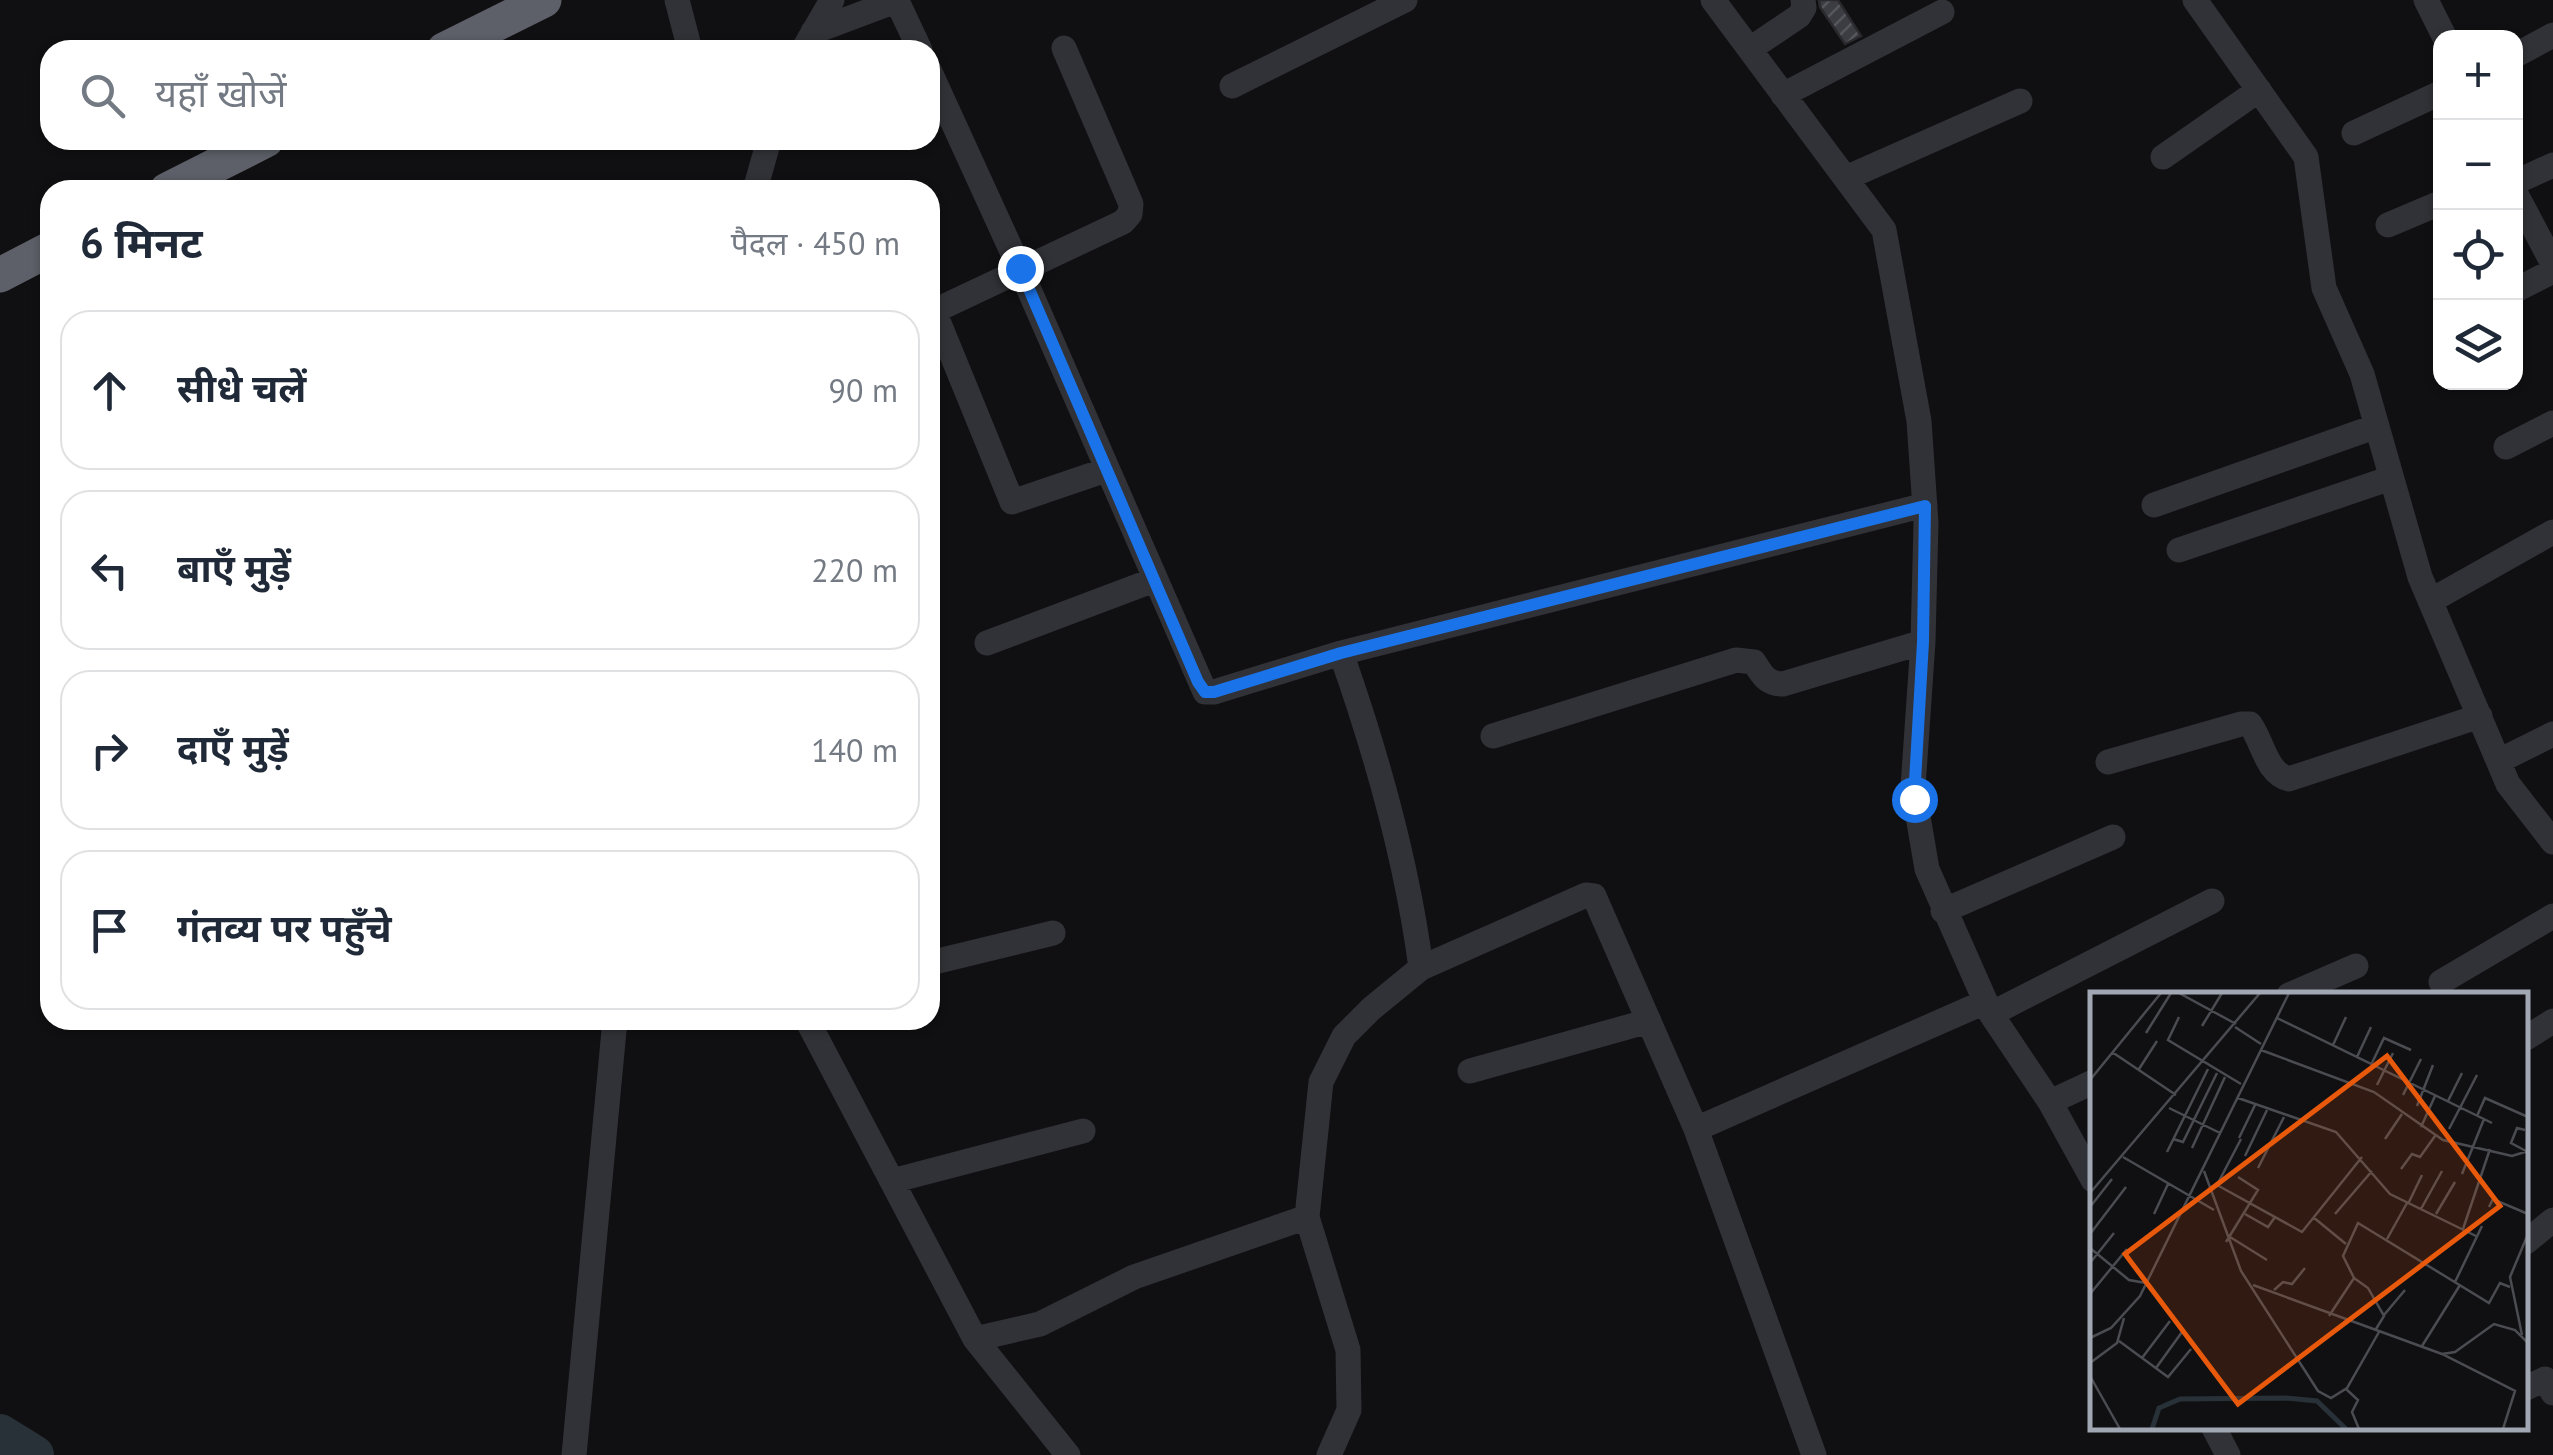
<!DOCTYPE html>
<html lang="hi">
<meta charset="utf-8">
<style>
:root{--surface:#fff;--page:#f6f6f7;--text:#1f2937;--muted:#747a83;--line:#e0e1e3}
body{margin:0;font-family:"PT Sans","Noto Sans Devanagari",sans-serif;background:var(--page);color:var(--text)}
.controls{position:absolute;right:30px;top:30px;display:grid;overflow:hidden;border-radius:20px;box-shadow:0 2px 8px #0004}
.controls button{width:90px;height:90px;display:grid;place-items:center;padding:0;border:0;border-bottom:2px solid var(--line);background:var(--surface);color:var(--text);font:50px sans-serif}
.stop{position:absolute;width:30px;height:30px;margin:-22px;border:8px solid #1a73e8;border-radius:50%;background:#fff}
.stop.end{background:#1a73e8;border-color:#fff;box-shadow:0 2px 10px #0008}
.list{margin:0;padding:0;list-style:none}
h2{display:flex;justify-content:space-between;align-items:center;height:130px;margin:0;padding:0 40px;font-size:42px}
h2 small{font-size:32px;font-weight:400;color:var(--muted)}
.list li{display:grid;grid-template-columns:65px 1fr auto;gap:30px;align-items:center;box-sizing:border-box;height:160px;margin:0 20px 20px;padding:0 20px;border:2px solid var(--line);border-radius:30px}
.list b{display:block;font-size:38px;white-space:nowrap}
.list em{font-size:32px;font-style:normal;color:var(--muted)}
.icon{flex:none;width:55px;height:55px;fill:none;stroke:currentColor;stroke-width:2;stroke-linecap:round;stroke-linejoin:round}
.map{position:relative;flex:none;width:2553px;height:1455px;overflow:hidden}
.search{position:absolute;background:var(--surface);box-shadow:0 2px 8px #0004;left:40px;top:40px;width:900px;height:110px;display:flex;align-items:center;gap:25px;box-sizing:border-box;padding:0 35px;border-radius:30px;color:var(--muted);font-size:38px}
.panel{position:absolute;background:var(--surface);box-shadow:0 2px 8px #0004;left:40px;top:180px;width:900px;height:850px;border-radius:30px}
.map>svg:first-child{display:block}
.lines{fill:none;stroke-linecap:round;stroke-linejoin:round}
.river{stroke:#283137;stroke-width:40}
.building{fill:url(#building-hatch);stroke:#2a2a2e;stroke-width:2.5}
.minor{stroke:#313237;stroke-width:25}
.highway{stroke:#5d6068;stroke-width:35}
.route{stroke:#1a73e8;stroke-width:12}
.inset-river{fill:none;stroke:#283137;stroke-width:5}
.inset-road{fill:none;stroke:#4a4c52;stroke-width:2.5}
.view{fill:#e8590c;fill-opacity:0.15;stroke:#e8590c;stroke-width:5}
.inset-edge{fill:none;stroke:#a1a7b3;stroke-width:5}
</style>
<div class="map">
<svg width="2553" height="1455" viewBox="0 0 2553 1455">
<defs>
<pattern id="building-hatch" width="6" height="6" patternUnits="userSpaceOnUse" patternTransform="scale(2.5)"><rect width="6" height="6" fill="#3c3d42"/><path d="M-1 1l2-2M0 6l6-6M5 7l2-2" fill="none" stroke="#55565b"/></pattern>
</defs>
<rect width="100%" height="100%" fill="#101012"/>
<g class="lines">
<path class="river" d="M0,1434L34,1455"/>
</g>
<path class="building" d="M1819,0H1838L1861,36L1845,44L1820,7Z"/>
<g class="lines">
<path class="minor" d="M677,0L690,50
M1713,0L1884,230L1919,421L1926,523L1923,642L1913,787L1927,869L1991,1014L2050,1102L2093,1180
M2195,0L2306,157L2324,288L2362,374L2420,577L2508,784L2553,842
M2426,0L2445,38
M897,1L920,50
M813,32L898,0
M1750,49L1799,16L1804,8L1803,0
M803,50L832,0
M2516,55L2553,35
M930,72L1020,269L1205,692H1214L1341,653L1925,505
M1232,86L1405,0
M1783,95L1942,12
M2354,133L2440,93
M2163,157L2259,90
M1846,178L2020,101
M2516,182L2553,165
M755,190L769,140
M2516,194L2553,264
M2388,225L2440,203
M2516,290L2553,271
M934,311L1012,502L1106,470
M930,313L1123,222L1130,214L1131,204L1064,48
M2506,447L2553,423
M2154,505L2377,426
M2179,550L2391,478
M2432,600L2553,532
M987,643L1154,580
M1341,653C1377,755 1407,861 1421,968
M1493,736L1736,660L1754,662C1762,675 1767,684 1783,684L1923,642
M2499,761L2553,734
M2108,762L2241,724H2250C2263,742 2266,773 2289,779L2480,716
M1943,911L2113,837
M930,963L1053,933
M2441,982L2553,916
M2289,995L2356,966
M1991,1014L2212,901
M807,1020L975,1339L1068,1455
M2526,1038L2553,1021
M1470,1071L1649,1021
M2050,1102L2093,1082
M1696,1129L1985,1002
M892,1181L1083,1131
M1307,1217L1321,1082L1344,1036L1371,1009L1421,968L1586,895L1594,896L1696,1129L1814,1455
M2526,1242L2553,1220
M975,1339L1040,1324L1134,1277L1307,1217L1348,1350L1349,1410L1329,1455
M2526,1388L2545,1379L2553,1393
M2214,1428L2228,1455
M574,1455L615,1020"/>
<path class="highway" d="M444,50L544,0
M167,190L266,140
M0,275L50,249"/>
</g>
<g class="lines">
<path class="route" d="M1020,268L1198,682L1205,692H1214L1341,653L1925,506L1923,642L1914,799"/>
</g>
<g transform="translate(2090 992)">
<rect width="438" height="438" fill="#101012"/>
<path class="inset-river" d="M62,437L69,416L90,407L195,406L227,409L256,437"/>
<path class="inset-road" d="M89,1L146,32M89,25L78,48L151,92M187,26L402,131M112,34L132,1M145,35L171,52M56,41L81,1M243,53L256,25M171,58L284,100L353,148L422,164L438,159M22,60L86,103M267,65L281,35M281,73L294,46L321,58M49,77L67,49M0,88L71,1M287,93L303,61M313,103L331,67M148,106L246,140L300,202L388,245M358,109L372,81M327,114L343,73M79,116L130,141M387,124L395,106L438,125M331,135L345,104M359,137L387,83M435,138L427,136L421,151L436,159M149,146L165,113M83,147L93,150L127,81M295,147L312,122M102,156L135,85M77,160L118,77M155,164L177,118M33,165L124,218M168,176L194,125M311,177L322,162L330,165L345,144M114,179L151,279L228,399L241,406L257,396L289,340M372,182L394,127M128,191L151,147M127,193L212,240L272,165M0,201L170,1M318,212L332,183M0,215L22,187M399,215L403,207L438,222M331,217L352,179M64,222L78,192M155,222L178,235L185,225M245,222L282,179M346,222L365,190M223,225L256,252M373,237L400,157M0,242L36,195M140,245L177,268M297,247L317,211M136,250L168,198L148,185M0,256L39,288L56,291M0,271L24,241M264,286L253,264L268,231L399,311L410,291L420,295M365,290L392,234M163,293L352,362L425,399L413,437M184,298L193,290L202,292L215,276M0,302L37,257M294,323L315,298M239,324L264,286L278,296L294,324L286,337M432,343L420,285L438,242M0,346L21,336L50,304L199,1M29,349L78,385L101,357M332,354L370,293M352,362L365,360L404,332L425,338L438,351M52,366L80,329M0,371L27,351L34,326M66,376L92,340M0,384L30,437M256,397L268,408L262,420L269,437"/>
<path class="view" d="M297,64L410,214L148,412L35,262Z"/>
<rect width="438" height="438" class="inset-edge"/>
</g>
</svg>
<div class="controls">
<button>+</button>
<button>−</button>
<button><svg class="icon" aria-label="locate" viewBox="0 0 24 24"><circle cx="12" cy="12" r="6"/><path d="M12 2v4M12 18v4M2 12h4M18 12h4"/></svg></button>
<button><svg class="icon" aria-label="layers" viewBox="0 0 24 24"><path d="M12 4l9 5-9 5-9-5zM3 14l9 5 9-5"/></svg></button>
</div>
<div class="stop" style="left:1914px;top:799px"></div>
<div class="stop end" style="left:1020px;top:268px"></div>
<div class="search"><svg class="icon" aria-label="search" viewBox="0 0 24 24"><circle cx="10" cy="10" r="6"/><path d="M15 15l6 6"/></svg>यहाँ खोजें</div>
<section class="panel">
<h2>6 मिनट<small>पैदल · 450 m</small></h2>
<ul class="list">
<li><svg class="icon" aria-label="ahead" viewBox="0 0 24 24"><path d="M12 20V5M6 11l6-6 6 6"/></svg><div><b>सीधे चलें</b></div><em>90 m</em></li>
<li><svg class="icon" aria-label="left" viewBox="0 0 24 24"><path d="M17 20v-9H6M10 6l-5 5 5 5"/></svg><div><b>बाएँ मुड़ें</b></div><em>220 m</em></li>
<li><svg class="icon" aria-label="right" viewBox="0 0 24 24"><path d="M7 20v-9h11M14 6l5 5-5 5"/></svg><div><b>दाएँ मुड़ें</b></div><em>140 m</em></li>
<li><svg class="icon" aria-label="arrive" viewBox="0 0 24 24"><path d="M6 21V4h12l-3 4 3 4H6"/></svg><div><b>गंतव्य पर पहुँचे</b></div></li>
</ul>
</section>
</div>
